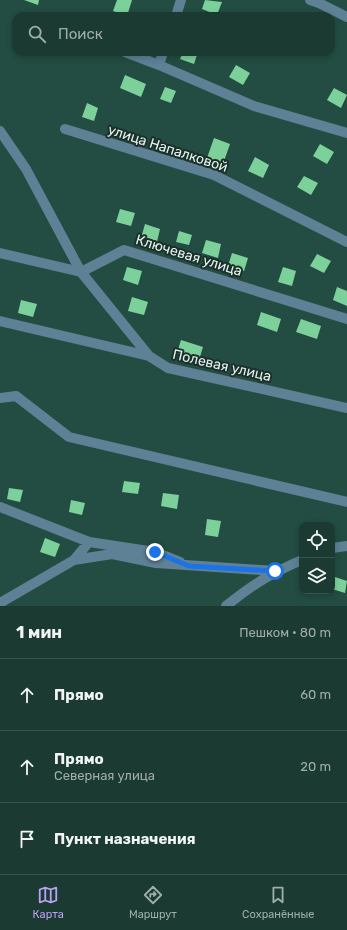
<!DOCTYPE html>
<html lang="ru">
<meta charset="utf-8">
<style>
:root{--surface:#1a3a32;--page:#23413a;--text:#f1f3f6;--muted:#9fadac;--line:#38544d;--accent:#bca0f2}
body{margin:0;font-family:Rubik,sans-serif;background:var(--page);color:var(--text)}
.controls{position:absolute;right:12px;bottom:12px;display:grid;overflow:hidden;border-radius:8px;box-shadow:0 2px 6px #0003}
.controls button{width:36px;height:36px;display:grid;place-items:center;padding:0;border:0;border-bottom:1px solid var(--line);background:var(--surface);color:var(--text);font:20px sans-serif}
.stop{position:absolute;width:12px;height:12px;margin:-9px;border:3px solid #1a73e8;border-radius:50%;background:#fff}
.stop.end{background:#1a73e8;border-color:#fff;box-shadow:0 1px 4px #0008}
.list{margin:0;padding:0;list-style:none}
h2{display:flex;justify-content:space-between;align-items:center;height:52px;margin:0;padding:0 16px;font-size:17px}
h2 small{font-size:13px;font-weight:400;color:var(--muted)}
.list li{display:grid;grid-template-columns:26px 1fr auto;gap:12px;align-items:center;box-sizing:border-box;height:72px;padding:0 16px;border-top:1px solid var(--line)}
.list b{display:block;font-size:15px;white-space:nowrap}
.list p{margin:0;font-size:13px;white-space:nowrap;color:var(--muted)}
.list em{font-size:13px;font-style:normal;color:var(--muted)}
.icon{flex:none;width:22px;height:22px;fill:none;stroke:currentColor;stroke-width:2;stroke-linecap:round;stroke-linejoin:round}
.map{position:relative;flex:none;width:347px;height:606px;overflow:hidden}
.search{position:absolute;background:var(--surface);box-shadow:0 2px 6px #0003;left:12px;right:12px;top:12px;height:44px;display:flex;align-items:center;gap:10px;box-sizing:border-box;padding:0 14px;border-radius:12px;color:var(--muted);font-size:15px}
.sheet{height:268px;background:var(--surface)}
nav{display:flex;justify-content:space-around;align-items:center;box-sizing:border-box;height:56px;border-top:1px solid var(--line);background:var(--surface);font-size:11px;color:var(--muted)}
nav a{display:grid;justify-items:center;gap:2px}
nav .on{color:var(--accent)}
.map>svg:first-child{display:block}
.building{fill:#7cd19b}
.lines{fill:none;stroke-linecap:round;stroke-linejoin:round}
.minor{stroke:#5e8196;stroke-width:10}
.route{stroke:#1a73e8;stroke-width:5}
.labels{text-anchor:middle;stroke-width:4;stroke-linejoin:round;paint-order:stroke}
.street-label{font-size:14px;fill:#ddf3ec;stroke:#1d2f2a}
</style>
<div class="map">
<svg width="347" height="606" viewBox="0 0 347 606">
<rect width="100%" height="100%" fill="#234d42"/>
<path class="building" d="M24,0H39L38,5Z
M117,0H132L127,16L113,11Z
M205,0L222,2L217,15L202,9Z
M183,52H198L194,64L180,59Z
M236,65L250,73L243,85L229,77Z
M125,75L146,84L141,97L120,88Z
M165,87L176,91L171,103L160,99Z
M334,88L347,95L341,108L327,100Z
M87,103L98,108L94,121L82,117Z
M214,138L230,144L223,164L207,158Z
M320,144L334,152L327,164L313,156Z
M255,157L269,165L263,178L248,171Z
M304,176L318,183L311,195L297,187Z
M120,209L135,213L131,226L116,222Z
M145,224L160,229L157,242L141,238Z
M179,231L192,235L189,245L176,242Z
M206,240L221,244L218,258L202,253Z
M232,253L248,258L244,271L228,266Z
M317,254L331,261L324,273L310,266Z
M127,267L142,271L138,285L123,280Z
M283,267L296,271L292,286L278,282Z
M337,287L347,291V306L333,300Z
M132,297L148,302L144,315L128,311Z
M21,300L37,304L33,317L18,313Z
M261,312L281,319L277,332L257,325Z
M301,319L321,326L317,339L296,332Z
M181,340L203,347L199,360L177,353Z
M124,481L140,483L138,494L122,492Z
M9,488L23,490L20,502L7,499Z
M163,493L179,495L177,509L161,506Z
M71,500L85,503L82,515L69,512Z
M207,519L221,521L218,537L205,535Z
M45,538L60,544L55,557L40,552Z
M332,576L347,581L345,593L332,589Z"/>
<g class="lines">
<path class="minor" d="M310,0L319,3L347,17
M176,16L181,0
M125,52L159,65L254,106L347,133
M159,65L163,52
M65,129L214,175L347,242
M0,131L26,169L81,272L149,356
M0,253L81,272L124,250L347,319
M0,321L149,356L168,368L347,408
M0,398L16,396L69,437L347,502
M0,507L89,542L155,552L180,562
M332,548L347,546
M74,560L89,542
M0,603L74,560L112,554L156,563L275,571
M226,606C252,585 271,573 302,560"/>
</g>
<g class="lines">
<path class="route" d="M155,552L189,566L275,571"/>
</g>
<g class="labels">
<g class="street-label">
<text transform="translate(168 148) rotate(18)" y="5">улица Напалковой</text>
<text transform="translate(189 255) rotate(17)" y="5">Ключевая улица</text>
<text transform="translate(222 365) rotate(13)" y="5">Полевая улица</text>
</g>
</g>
</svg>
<div class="controls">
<button><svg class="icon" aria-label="locate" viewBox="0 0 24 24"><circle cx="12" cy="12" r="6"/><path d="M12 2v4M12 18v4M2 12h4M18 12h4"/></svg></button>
<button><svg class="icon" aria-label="layers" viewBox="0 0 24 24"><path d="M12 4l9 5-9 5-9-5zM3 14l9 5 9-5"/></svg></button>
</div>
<div class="stop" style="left:275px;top:571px"></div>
<div class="stop end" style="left:155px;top:552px"></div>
<div class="search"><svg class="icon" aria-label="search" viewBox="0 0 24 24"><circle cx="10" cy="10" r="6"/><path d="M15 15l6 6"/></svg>Поиск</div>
</div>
<section class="sheet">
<h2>1 мин<small>Пешком · 80 m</small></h2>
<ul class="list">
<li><svg class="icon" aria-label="ahead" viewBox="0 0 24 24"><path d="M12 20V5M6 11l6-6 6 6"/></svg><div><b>Прямо</b></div><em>60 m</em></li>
<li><svg class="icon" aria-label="ahead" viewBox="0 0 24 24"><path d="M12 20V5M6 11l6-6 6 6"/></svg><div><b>Прямо</b><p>Северная улица</p></div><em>20 m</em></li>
<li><svg class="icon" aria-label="arrive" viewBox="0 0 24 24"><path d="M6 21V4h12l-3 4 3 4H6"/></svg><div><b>Пункт назначения</b></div></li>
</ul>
</section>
<nav>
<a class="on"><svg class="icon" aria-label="map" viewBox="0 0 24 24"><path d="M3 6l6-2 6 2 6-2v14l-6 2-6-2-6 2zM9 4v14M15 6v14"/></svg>Карта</a>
<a><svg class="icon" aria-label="directions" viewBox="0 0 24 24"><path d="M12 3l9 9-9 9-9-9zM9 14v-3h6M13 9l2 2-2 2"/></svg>Маршрут</a>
<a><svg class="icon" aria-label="saved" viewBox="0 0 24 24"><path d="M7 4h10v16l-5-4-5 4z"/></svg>Сохранённые</a>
</nav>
